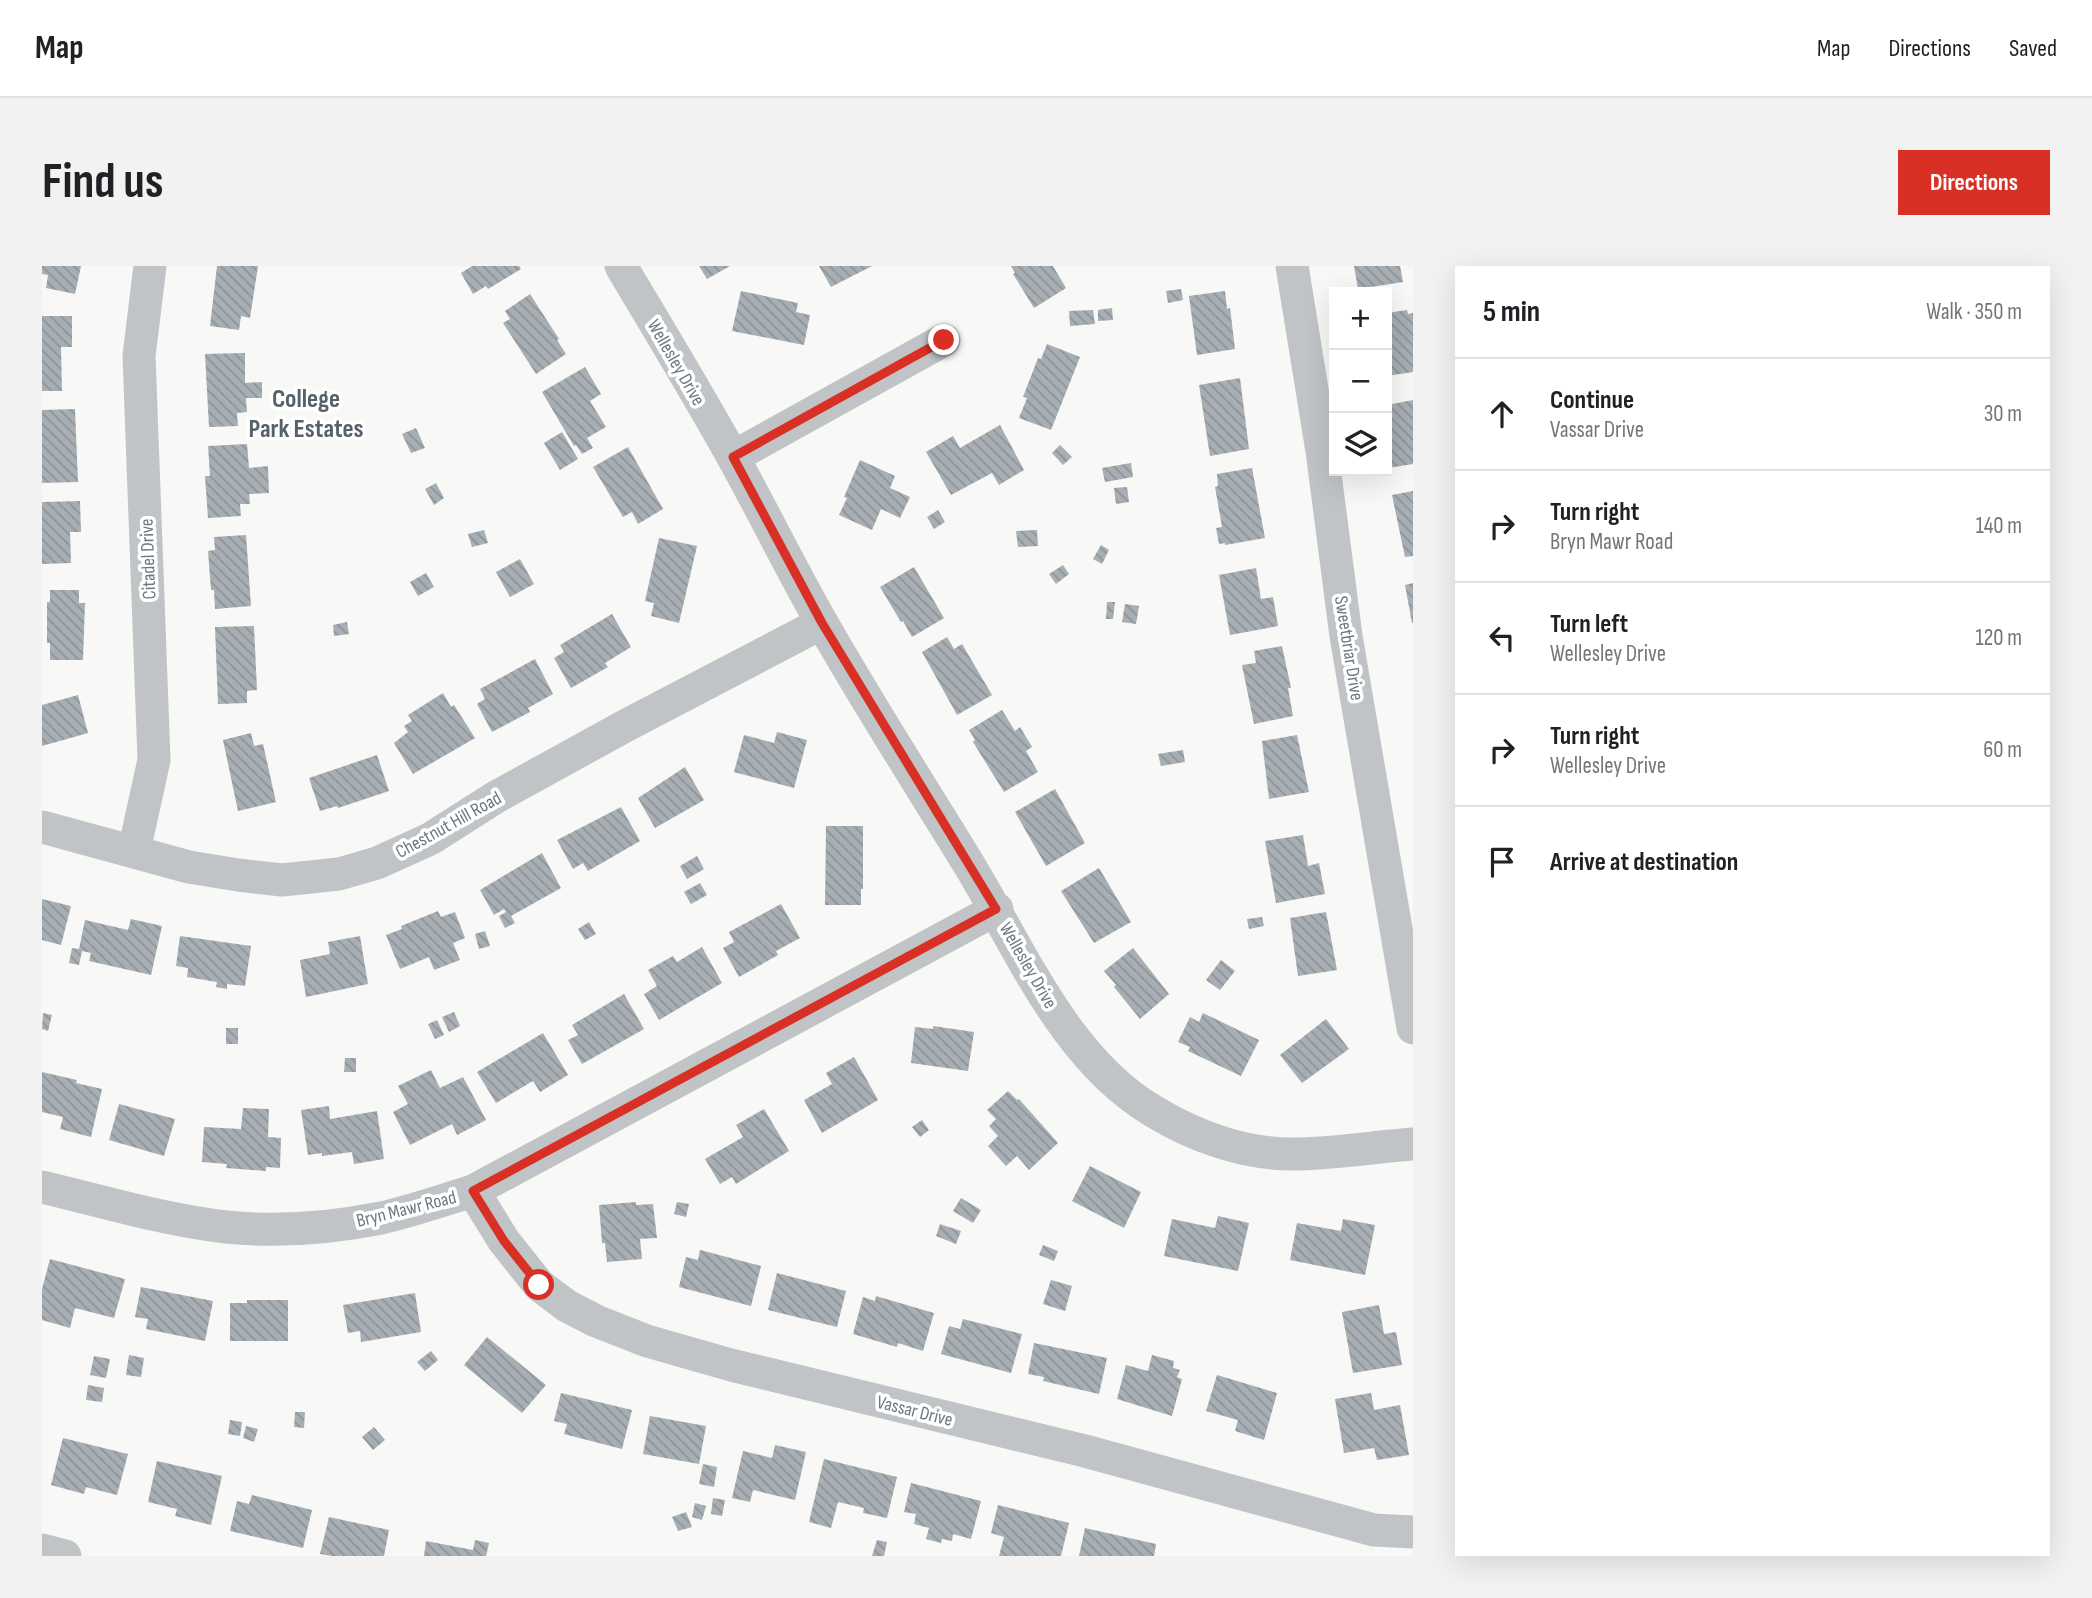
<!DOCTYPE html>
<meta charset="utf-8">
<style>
:root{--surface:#fff;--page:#f2f2f2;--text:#202124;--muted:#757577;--line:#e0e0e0;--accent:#d93025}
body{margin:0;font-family:"Sofia Sans Condensed",sans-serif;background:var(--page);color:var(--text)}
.controls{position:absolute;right:21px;top:21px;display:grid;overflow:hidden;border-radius:0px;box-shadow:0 7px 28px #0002}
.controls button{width:63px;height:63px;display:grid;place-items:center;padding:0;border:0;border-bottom:2px solid var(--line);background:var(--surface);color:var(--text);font:35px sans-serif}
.stop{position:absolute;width:21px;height:21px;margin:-16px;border:5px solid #d93025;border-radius:50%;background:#fff}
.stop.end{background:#d93025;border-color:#fff;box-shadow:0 2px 7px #0008}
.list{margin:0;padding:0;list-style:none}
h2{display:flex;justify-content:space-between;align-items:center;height:91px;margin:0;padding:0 28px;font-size:30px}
h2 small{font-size:23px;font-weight:400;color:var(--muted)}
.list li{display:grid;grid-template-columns:46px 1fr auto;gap:21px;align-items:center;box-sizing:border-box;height:112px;padding:0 28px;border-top:2px solid var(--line)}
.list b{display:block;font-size:26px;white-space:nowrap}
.list p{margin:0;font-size:23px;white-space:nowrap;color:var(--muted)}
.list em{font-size:23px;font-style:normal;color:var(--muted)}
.icon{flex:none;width:38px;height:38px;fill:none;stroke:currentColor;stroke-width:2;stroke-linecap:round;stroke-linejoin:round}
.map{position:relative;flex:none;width:1371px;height:1290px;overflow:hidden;border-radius:0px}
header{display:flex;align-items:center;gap:42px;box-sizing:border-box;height:98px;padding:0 35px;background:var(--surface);border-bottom:2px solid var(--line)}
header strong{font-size:33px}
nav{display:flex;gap:38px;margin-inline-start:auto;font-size:24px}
.intro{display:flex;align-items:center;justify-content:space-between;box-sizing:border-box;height:168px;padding:0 42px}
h1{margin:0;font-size:49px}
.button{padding:18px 32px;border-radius:0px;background:var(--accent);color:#fff;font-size:24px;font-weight:700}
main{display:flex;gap:42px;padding:0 42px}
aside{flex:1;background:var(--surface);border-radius:0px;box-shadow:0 7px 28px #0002}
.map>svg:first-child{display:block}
.building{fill:url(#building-back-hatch)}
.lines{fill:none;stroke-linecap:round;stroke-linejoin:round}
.minor{stroke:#c0c4c7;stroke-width:33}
.route{stroke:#d93025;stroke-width:9}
.labels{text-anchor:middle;stroke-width:7;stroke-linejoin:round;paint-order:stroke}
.street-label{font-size:19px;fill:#6a7884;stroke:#fff}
.district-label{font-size:26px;font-weight:bold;fill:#57616a;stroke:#fff}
</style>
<header>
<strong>Map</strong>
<nav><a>Map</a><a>Directions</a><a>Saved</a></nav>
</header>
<div class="intro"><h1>Find us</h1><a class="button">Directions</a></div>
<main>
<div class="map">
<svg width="1371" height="1290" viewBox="0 0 1371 1290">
<defs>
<pattern id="building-back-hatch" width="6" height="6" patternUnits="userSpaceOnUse" patternTransform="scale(1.75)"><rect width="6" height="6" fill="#a8afb4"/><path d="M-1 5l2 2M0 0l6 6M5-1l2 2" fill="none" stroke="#8d9398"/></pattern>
</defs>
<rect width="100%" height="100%" fill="#f8f8f6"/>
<path class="building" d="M0,0H39L33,28L4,22L6,9L0,8Z
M175,0H216L208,52L199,50L197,64L168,60Z
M430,0H477L479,3L446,23L444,20L431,28L419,7Z
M657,0H688L665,13Z
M777,0H830L789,21Z
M969,0H1011L1024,22L992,42L971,8L973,7Z
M1312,0H1358L1361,16L1316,23Z
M1139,23L1141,34L1126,37L1124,25Z
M699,25L756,37L754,46L768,49L762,79L690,65Z
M1183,25L1185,43L1188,42L1193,83L1155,89L1147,30Z
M488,28L517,73L515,74L524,88L494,108L461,57L468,53L463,45Z
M1070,42L1071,54L1056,55V44Z
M1051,44L1053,58L1028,60L1027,45Z
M1365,44L1366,48L1371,47V106L1345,110V47Z
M0,50H30V81H19L20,125H0Z
M1005,78L1038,91L1009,164L977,152L985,132L981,131L996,92L999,93Z
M203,87V117L220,116V132H204L205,146L195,147L196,160L167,161L163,88Z
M543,101L559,128L548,135L564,161L545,172L551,182L540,188L534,179L532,180L500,126Z
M1198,112L1207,183L1168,190L1157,119Z
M1371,134V198L1346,202L1345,139Z
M33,143L36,216L0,217V144Z
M958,159L982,204L957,219L950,207L909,229L884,186L911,170L918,182Z
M374,162L383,182L369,187L360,168Z
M520,166L536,193L518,204L502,177Z
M205,178L207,202L226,200L227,227L207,228L208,238H198L199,250L166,252L163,210H168L166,180Z
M1018,179L1030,191L1021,199L1010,187Z
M586,181L621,243L596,258L590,246L581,251L551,201Z
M818,194L853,210L848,222L868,231L858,252L839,243L830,264L797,249L805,232L802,231Z
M1089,197L1091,211L1063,216L1060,202Z
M1210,202L1223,272L1183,279V277L1177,278L1174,262L1180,261L1173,221L1176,220L1175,208Z
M394,217L402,232L392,239L383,223Z
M1085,221L1087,236L1074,238L1072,222Z
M1371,225V290L1363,291L1350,229Z
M38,235L39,266H28L29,297L0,298V236Z
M896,244L903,256L892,263L885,251Z
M442,264L446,277L430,281L426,268Z
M995,264L996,280L976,281L974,265Z
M204,269L209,340L173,343L172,324H169L166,285L173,284L172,271Z
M617,272L655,280L637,357L609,350L612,337L603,335Z
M1059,279L1067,284L1060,298L1051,293Z
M478,293L492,318L468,331L454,306Z
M1021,299L1027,308L1014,318L1007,308Z
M872,301L902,352L870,371L861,355L859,356L838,321Z
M1214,302L1219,333L1231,331L1236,360L1188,369L1177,309Z
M384,307L392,321L376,330L368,316Z
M1371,317V357H1370L1363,319Z
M8,324H37V337H43L41,394H8V377H5V336H8Z
M1065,336H1073L1071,353H1064Z
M1083,338L1097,340L1094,358L1080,356Z
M570,348L589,381L563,397L566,401L529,422L512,392L522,386L518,379Z
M305,356L307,368L292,370L291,359Z
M212,360L215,424L205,425V437L176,438L173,361Z
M905,371L912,383L920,378L950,429L915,449L880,386Z
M1240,380L1249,422H1246L1251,450L1212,458L1200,399L1214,397L1212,385Z
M493,393L511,428L486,442L488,446L450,466L435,438L443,433L438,423Z
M401,427L409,441L412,439L433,472L371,508L352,477L366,466L362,460L370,455L366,449Z
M36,429L46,467L0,480V439Z
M960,444L973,465L978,461L990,481L984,485L996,506L962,526L931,476L933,474L927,464Z
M735,466L765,474L752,522L692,506L702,469L732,477Z
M209,467L212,480L221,478L234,536L196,545L181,474Z
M1255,469L1267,526L1227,533L1220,475Z
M1141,484L1143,496L1119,500L1116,488Z
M335,489L347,525L296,542L295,540L278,545L267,512Z
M643,501L662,534L613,562L596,532Z
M1013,523L1043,577L1004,600L973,546Z
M579,541L598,575L546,605L541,597L531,603L515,574Z
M784,560H821V623H819V639H783Z
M1261,569L1266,600L1277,597L1283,628L1234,637L1223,575Z
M500,587L519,622L469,650L473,657L463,662L457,650L464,646L462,643L452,649L438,624Z
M655,590L662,603L645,613L638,600Z
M1057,602L1089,656L1052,677L1019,625Z
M658,617L665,629L649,638L642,626Z
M0,633L29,640L19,679L0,674Z
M739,638L758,672L734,685L736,689L697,711L681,682L692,676L687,666Z
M396,645L399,651L413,646L423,672L411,677L418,694L392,704L387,691L358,703L344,669L360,663L359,660Z
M1284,646L1295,704L1256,710L1248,652Z
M1220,651L1222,660L1207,663L1205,653Z
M89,653L120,660L109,709L47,695L49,687L40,685L37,699L27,697L30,682L37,683L43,654L86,664Z
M547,656L554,668L543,674L536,663Z
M443,665L448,680L437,683L433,668Z
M138,670L209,680L203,720L185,718V723L174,721L175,716L145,711L146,702L134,700Z
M318,670L326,718L264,731L258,694L288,688L286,676Z
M660,681L680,717L617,754L602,728L615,720L606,704L631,690L635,696Z
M1091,682L1127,728L1098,753L1072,721L1074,719L1062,705Z
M1179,694L1193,705L1178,724L1164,714Z
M582,728L602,763L540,798L526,774L536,769L530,759Z
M412,746L418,760L407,766L400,751Z
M1,747L10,749L6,765L0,763Z
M1161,747L1217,774L1199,810L1146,785L1148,781L1136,776L1148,751L1157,756Z
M1284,753L1307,783L1260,817L1238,789Z
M395,754L402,769L393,773L386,758Z
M891,760L932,766L926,805L869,797L873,761L891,763Z
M184,762H196V778H184Z
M501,767L526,809L498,826L491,815L454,837L435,806Z
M812,791L836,834L780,867L762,834L790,818L784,807Z
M303,792H314V806H302Z
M389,804L398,822L421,811L444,854L415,869L410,858L368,879L351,846L366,838L356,820Z
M0,806L35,814L34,817L60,823L49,871L18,863L21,851L0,846Z
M966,825L975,834L977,833L1016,877L987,904L975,890L964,900L946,880L956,870L947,860L954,853L945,844Z
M77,838L133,853L122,890L67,874Z
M287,840L288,853L335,845L342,893L312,898L310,886L280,890V887L266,889L259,844Z
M201,842L227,843L226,871L239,872L238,902L224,901V905L184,902L185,898L160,896L162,861L199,863Z
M722,843L747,885L694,918L690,911L678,918L663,893L701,871L694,859Z
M880,854L887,864L878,871L870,861Z
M1048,900L1099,926L1082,962L1030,935Z
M919,932L939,944L931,957L911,945Z
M594,936V939L611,938L615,972L598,973L600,993L565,996L563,977H560L557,939Z
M635,936L647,938L644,951L632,948Z
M1176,950L1207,957L1196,1005L1122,990L1130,953L1173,962Z
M1301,953L1333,959L1323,1009L1248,994L1255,957L1299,965Z
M898,958L919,965L914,978L894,970Z
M1001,979L1016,985L1012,995L997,989Z
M658,984L719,1000L709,1040L637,1021L644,991L656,994Z
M8,993L83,1013L72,1052L33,1042L28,1062L0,1054V1023Z
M735,1007L804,1025L795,1061L726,1044Z
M1009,1014L1030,1020L1023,1045L1001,1038Z
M99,1021L171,1035L163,1075L104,1063L106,1053L93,1051Z
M373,1027L379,1066L319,1076L318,1065L306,1067L301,1039Z
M834,1030L892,1047L881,1085L856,1077L855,1081L811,1068L821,1031L833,1035Z
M205,1034H246V1075H188V1037H205Z
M1337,1039L1342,1068L1354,1066L1360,1099L1311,1107L1300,1046Z
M921,1053L980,1068L969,1107L899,1088L907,1060L918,1063Z
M445,1071L504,1119L480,1147L422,1099Z
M992,1077L1065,1092L1057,1128L1001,1115L1002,1111L986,1108Z
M389,1085L396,1094L383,1105L375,1096Z
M87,1089L102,1092L99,1111L84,1109Z
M1110,1089L1132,1095L1131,1102L1138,1104L1135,1111L1140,1113L1130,1150L1075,1133L1084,1099L1106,1105Z
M52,1090L68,1093L64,1112L48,1109Z
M1175,1109L1235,1127L1222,1174L1193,1165L1196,1154L1164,1145Z
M46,1119L62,1122L60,1136L44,1134Z
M519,1127L590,1144L580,1183L522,1168L525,1158L512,1155Z
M1329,1127L1332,1144L1358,1139L1367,1189L1335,1194L1332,1182L1302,1187L1293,1133Z
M253,1146H263L262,1162L252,1161Z
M608,1150L664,1160L657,1198L601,1188Z
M188,1154L200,1156L198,1170L186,1168Z
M204,1160L216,1163L212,1176L201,1172Z
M332,1161L343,1174L331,1184L320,1171Z
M21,1172L86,1188L75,1229L44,1221L42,1228L9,1219Z
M733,1179L764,1186L753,1234L711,1224L708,1236L690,1232L701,1185L730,1192Z
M782,1193L855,1211L845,1252L821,1247L822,1242L796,1236L789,1262L767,1256Z
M115,1195L180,1210L169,1259L133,1250L135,1243L106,1236Z
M661,1198L675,1201L672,1221L657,1218Z
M869,1217L939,1235L929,1273L911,1268L910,1275L900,1273L899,1277L884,1273L887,1262L872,1258L874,1248L862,1246Z
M210,1229L270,1244L261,1282L188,1265L195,1235L207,1238Z
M671,1232L683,1234L680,1250L669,1248Z
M653,1237L664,1240L660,1254L650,1251Z
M956,1239L1027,1257L1019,1290H957L962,1271L949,1267Z
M644,1246L650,1261L636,1265L630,1251Z
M287,1251L347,1264L342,1290H290L278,1288Z
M1043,1262L1114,1278L1112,1290H1037Z
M433,1274L447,1277L444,1290H382L384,1275L431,1284Z
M835,1274L845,1276L842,1290H830Z"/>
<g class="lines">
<path class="minor" d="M579,0C617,64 656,128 692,193C722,247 749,303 780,357C826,438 877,517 926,597C978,682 1022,792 1111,845C1152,870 1201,888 1250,888C1290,888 1331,881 1371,878
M1250,0L1280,185L1304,370L1371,762
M691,191L902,74
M0,561L147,601L196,609L240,614L297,608L335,597L388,573L454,531L583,460L780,357
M92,585L112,494L97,90L108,0
M0,921C60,935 122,954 184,961C234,966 289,962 339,952C370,945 401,934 431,925L955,643
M431,925L462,975L497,1019L525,1040L554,1055L605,1075L689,1099L1043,1185L1332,1264L1371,1266
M0,1284L23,1290"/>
</g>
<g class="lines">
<path class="route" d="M497,1019L462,975L431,925L954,643L780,357L691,191L902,74"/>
</g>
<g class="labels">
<g class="street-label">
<text transform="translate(635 96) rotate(60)" y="7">Wellesley Drive</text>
<text transform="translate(105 293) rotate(-92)" y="7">Citadel Drive</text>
<text transform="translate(1308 382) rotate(81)" y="7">Sweetbriar Drive</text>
<text transform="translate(406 558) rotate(-29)" y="7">Chestnut Hill Road</text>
<text transform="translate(987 699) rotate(60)" y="7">Wellesley Drive</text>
<text transform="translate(364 942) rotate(-14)" y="7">Bryn Mawr Road</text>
<text transform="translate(873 1144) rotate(14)" y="7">Vassar Drive</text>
</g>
<g class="district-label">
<text x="264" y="141">College<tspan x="264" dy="30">Park Estates</tspan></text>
</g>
</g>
</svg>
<div class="controls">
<button>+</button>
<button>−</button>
<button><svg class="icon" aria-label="layers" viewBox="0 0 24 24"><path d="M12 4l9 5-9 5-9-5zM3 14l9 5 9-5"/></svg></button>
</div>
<div class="stop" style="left:497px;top:1019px"></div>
<div class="stop end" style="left:902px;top:74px"></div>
</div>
<aside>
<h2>5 min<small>Walk · 350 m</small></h2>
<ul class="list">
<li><svg class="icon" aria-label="ahead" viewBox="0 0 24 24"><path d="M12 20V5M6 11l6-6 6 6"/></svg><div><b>Continue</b><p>Vassar Drive</p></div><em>30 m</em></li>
<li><svg class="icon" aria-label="right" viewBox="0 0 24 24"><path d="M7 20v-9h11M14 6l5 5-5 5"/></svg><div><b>Turn right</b><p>Bryn Mawr Road</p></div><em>140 m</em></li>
<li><svg class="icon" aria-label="left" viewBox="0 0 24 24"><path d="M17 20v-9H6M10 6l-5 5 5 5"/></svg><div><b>Turn left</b><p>Wellesley Drive</p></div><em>120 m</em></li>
<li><svg class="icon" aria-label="right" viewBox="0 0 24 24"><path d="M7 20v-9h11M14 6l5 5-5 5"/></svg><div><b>Turn right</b><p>Wellesley Drive</p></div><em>60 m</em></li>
<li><svg class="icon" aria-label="arrive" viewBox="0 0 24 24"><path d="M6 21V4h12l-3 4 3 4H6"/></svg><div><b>Arrive at destination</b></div></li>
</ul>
</aside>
</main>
